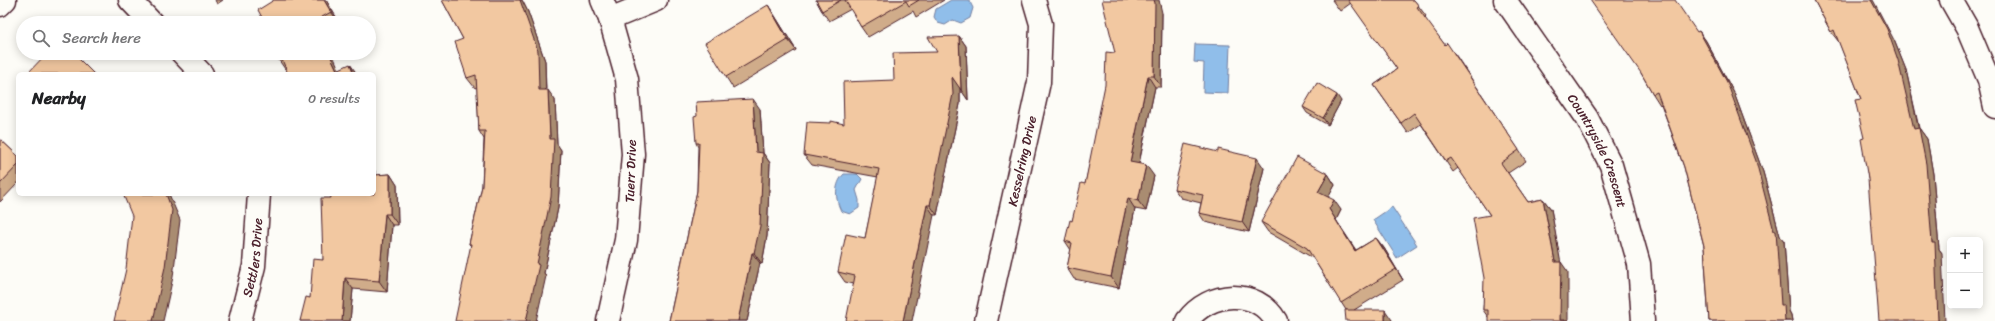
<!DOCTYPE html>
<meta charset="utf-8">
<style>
:root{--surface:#fff;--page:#f6f6f6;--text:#202124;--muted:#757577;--line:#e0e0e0}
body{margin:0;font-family:Sriracha,sans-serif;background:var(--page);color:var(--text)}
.controls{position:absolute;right:12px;bottom:12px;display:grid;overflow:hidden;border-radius:6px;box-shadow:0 2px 10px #0003}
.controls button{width:36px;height:36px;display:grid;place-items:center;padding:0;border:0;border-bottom:1px solid var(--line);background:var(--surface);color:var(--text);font:20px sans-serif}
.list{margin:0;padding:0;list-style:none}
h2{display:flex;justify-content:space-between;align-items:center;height:52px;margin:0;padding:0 16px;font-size:17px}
h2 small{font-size:13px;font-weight:400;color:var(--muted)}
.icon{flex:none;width:22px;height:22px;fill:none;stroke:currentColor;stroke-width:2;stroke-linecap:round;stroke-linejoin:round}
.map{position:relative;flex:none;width:1995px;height:321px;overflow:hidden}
.search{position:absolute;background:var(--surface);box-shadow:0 2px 10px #0003;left:16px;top:16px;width:360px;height:44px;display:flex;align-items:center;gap:10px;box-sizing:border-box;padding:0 14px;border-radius:22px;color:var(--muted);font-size:15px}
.panel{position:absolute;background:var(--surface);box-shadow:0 2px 10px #0003;left:16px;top:72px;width:360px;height:124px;border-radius:6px}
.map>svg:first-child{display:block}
.water{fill:#90beea;stroke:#747e9e}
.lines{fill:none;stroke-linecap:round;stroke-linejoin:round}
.minor-casing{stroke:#4a1f2b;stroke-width:25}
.minor{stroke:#fdfcf7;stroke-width:22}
.wall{fill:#d0ac8a;stroke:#4a1f2b}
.shaded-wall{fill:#a98c71;stroke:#4a1f2b}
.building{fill:#f2c8a1;stroke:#4a1f2b}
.labels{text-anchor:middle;stroke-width:3;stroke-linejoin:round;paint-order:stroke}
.street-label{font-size:13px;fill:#4a1f2b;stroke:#fdfcf7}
</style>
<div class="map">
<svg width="1995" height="321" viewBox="0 0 1995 321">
<rect width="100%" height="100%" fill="#fdfcf7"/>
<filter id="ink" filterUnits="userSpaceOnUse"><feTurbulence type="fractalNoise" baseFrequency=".025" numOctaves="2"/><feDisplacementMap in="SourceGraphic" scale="8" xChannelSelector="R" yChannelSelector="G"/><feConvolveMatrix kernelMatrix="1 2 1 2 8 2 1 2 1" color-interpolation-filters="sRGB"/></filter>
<g filter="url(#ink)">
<path class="water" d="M951,0H969L973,8L970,18L961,23L953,20L945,25L938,23L934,17L936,9Z
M1195,44L1230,45L1228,93L1203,92L1204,63L1194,62Z
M844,174H857L862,179L856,190L859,200V208L850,214L841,211C835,199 834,184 844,174Z
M1392,207L1417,245L1397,258L1373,220Z"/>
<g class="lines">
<defs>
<g id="minor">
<path d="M130,0L152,23"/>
<path d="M602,0L610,19L627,79L633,154L626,240L608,321"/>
<path id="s1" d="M1505,0L1587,118L1611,165L1639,264L1643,321"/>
<path d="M1951,0L1967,28L1989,80L1995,107"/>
<path d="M0,5L5,0"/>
<path d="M610,19L656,0"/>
<path d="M182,53L202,74"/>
<path id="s2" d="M240,321L254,266L259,194"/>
<path id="s3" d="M986,321L1039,82L1041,24L1034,0"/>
<path d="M1187,321C1209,291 1256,287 1276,321"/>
</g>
</defs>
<use href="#minor" class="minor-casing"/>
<use href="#minor" class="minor"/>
</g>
<path class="wall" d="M215,0H223L217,4Z
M274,0H326L339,22L337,23H265Z
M442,0H522L528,12L545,61L546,90L555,100L557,144L561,150L558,208L544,273L546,276L471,246L469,244L482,186L484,139L479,131L477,87L475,88L467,78L463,39Z
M816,0H944L916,17L913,11L868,37L861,27L851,9L829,21L822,11Z
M1332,0H1414L1426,16L1424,18L1445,45L1455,54L1526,161L1508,173L1528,202L1543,199L1551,209L1560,262L1568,272L1488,317L1483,310L1490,215L1458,168L1453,172L1421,124L1408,133L1374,85L1397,69L1351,3L1340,11Z
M1814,0L1894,40L1906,70L1919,128L1927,139L1933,174L1939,249L1942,253L1868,179L1861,99L1839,42L1831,32Z
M768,5L775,16L796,50L733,88L726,77Z
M1162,13L1161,87H1155L1139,164L1154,176L1146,211L1135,209L1119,288L1074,279L1067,268L1071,250L1065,241L1085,184L1115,53Z
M1699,31L1706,41L1734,93L1763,172L1780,236L1784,241L1789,311L1791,315L1792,321H1709L1704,246L1684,167L1661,104L1660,105L1653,94L1641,73Z
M959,36L966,46L968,100L960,88V104L937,215H934L854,284L845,282L838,272L865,238L878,177L812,165L804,155L844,124L894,80L937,52Z
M274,53L339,69L357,74L285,69Z
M1341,101L1328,125L1307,113L1303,107Z
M760,109L763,153L770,163L767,236L762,264L760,263L747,321H669L697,191L698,147L696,143Z
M0,139L18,156V183L0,202Z
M1264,168L1249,232L1205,222L1199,213L1201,203L1181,198L1174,189Z
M390,174L397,185L398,225H392L387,292L353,289L350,321H300L310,298L323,260L331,198L376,175Z
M1328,174L1335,185L1328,197L1341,210L1336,220L1356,250L1376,238L1384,248L1403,280L1354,310L1392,320L1346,310L1313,258L1268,232L1261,222Z"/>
<path class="shaded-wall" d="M324,0H326L339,22L331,12Z
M520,0H522L528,12L545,61L546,101L539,90Z
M1154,0H1159L1162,13L1161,87L1154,76Z
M1871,0H1873L1894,40L1906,70L1921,140L1914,129Z
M768,5L775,16L796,50L788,40Z
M1699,31L1706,41L1734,93L1763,172L1780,236L1784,241L1789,311L1791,315L1792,321H1785L1781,305Z
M959,36L966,46L968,100L961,90Z
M329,53H332L341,74L337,70Z
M350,64L357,74H354Z
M1148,76L1155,87L1137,172L1130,162Z
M952,77L960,87V104L937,215L930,205Z
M548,90L555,100L557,144L561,150L558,208L544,273L546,276L536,321H526L537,264L550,139Z
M1337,95L1341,101L1328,125L1323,118Z
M753,99L760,109L763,153L770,163L767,236L762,264L754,253L756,152Z
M1919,128L1927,139L1933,174L1939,249L1942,253L1945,321H1938L1932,243Z
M1257,158L1264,168L1249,232L1242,222Z
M1146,165L1154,176L1146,211L1138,201Z
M374,168L379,186L374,178Z
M390,174L397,185L398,225L390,214Z
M1328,174L1335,185L1326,202L1318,192Z
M166,194H169L180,220L173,277L163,321H153Z
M1128,198L1135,209L1119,288L1111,277Z
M1543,199L1551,209L1561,264V262L1568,272V321H1561L1560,320L1555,262Z
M1334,200L1341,210L1336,220L1362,261L1329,209Z
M927,205L934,215L912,321H903Z
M385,214L392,225L387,292L379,281Z
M1376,238L1384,248L1403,280L1396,269Z
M752,253L760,263L747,321H738Z
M345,278L353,289L350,321H342Z
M1385,310L1392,320V321H1385Z"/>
<path class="building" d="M274,0H324L331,12L315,21L316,23H265L258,10Z
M442,0H520L538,51L539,90H548L550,139H554L551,197L537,264L539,265L526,321H455L471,244H469L482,186L485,131H479L476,75L467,78L455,42L463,39Z
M816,0H841L822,11Z
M845,0H919L909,6L906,1L861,27Z
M1102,0H1154L1155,3L1154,76H1148L1130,162L1146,165L1138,201L1128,198L1111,277L1067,268L1072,243L1065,241L1070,220L1072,221L1081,183L1085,184L1105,85L1106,52L1115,53Z
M1348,0H1414L1419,6L1417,7L1445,45L1447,43L1519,150L1501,163L1528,202L1543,199L1555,262H1561L1560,320H1565V321H1488V310H1483L1484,278L1473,218L1490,215L1451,158L1446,161L1414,113L1401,123L1374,85L1397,69Z
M1590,0H1675L1697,32L1699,31L1727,82L1756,161L1774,231H1776L1781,305H1784L1785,321H1709L1704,246L1684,167L1657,92L1653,94L1641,73Z
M1814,0H1871L1887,29L1898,60L1914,129L1919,128L1926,164L1932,243H1935L1938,321H1879L1868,179L1861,139L1864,138L1855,100L1861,99L1834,30L1831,32Z
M768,5L788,40L726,77L705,43Z
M959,36L961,90L952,77L953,94L930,205H927L903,321H846L855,276L838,272L846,234L865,238L879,169L804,155L807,122L831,123V121L844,124L843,82L894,80L893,53L937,52L928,37Z
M47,53H73L94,74H27Z
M274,53H329L337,70L350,64L354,74H288L281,57L278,59Z
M1317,83L1337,95L1323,118L1303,107Z
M753,99L756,152L763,153L760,226L754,253H752L738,321H669L697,191L699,143H696L694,117L697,116L696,102Z
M0,139L18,156V165L0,184Z
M1185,144L1218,152V149L1257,158L1242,222L1199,213L1203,195L1174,189Z
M1297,157L1328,174L1318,192L1334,200L1329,209L1355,251L1376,238L1396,269L1341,303L1307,248L1261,222Z
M390,174V214H385L379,281L345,278L342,321H300L306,297L310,298L313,259L323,260L321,198H331L330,194H374V175Z
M123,194H166L172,210L165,267L153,321H114L126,269L132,216Z
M1345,310H1385V321H1346Z"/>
</g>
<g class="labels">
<g class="street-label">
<text dy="5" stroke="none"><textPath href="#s1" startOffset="178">Countryside Crescent</textPath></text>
<text dy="5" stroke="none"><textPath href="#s3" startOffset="164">Kesselring Drive</textPath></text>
<text transform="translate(630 171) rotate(-88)" y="5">Tuerr Drive</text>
<text dy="5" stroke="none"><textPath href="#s2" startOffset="65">Settlers Drive</textPath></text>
</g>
</g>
</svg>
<div class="controls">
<button>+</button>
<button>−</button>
</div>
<div class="search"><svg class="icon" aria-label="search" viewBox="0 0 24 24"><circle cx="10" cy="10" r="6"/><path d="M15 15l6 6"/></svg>Search here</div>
<section class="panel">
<h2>Nearby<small>0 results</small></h2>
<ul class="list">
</ul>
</section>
</div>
